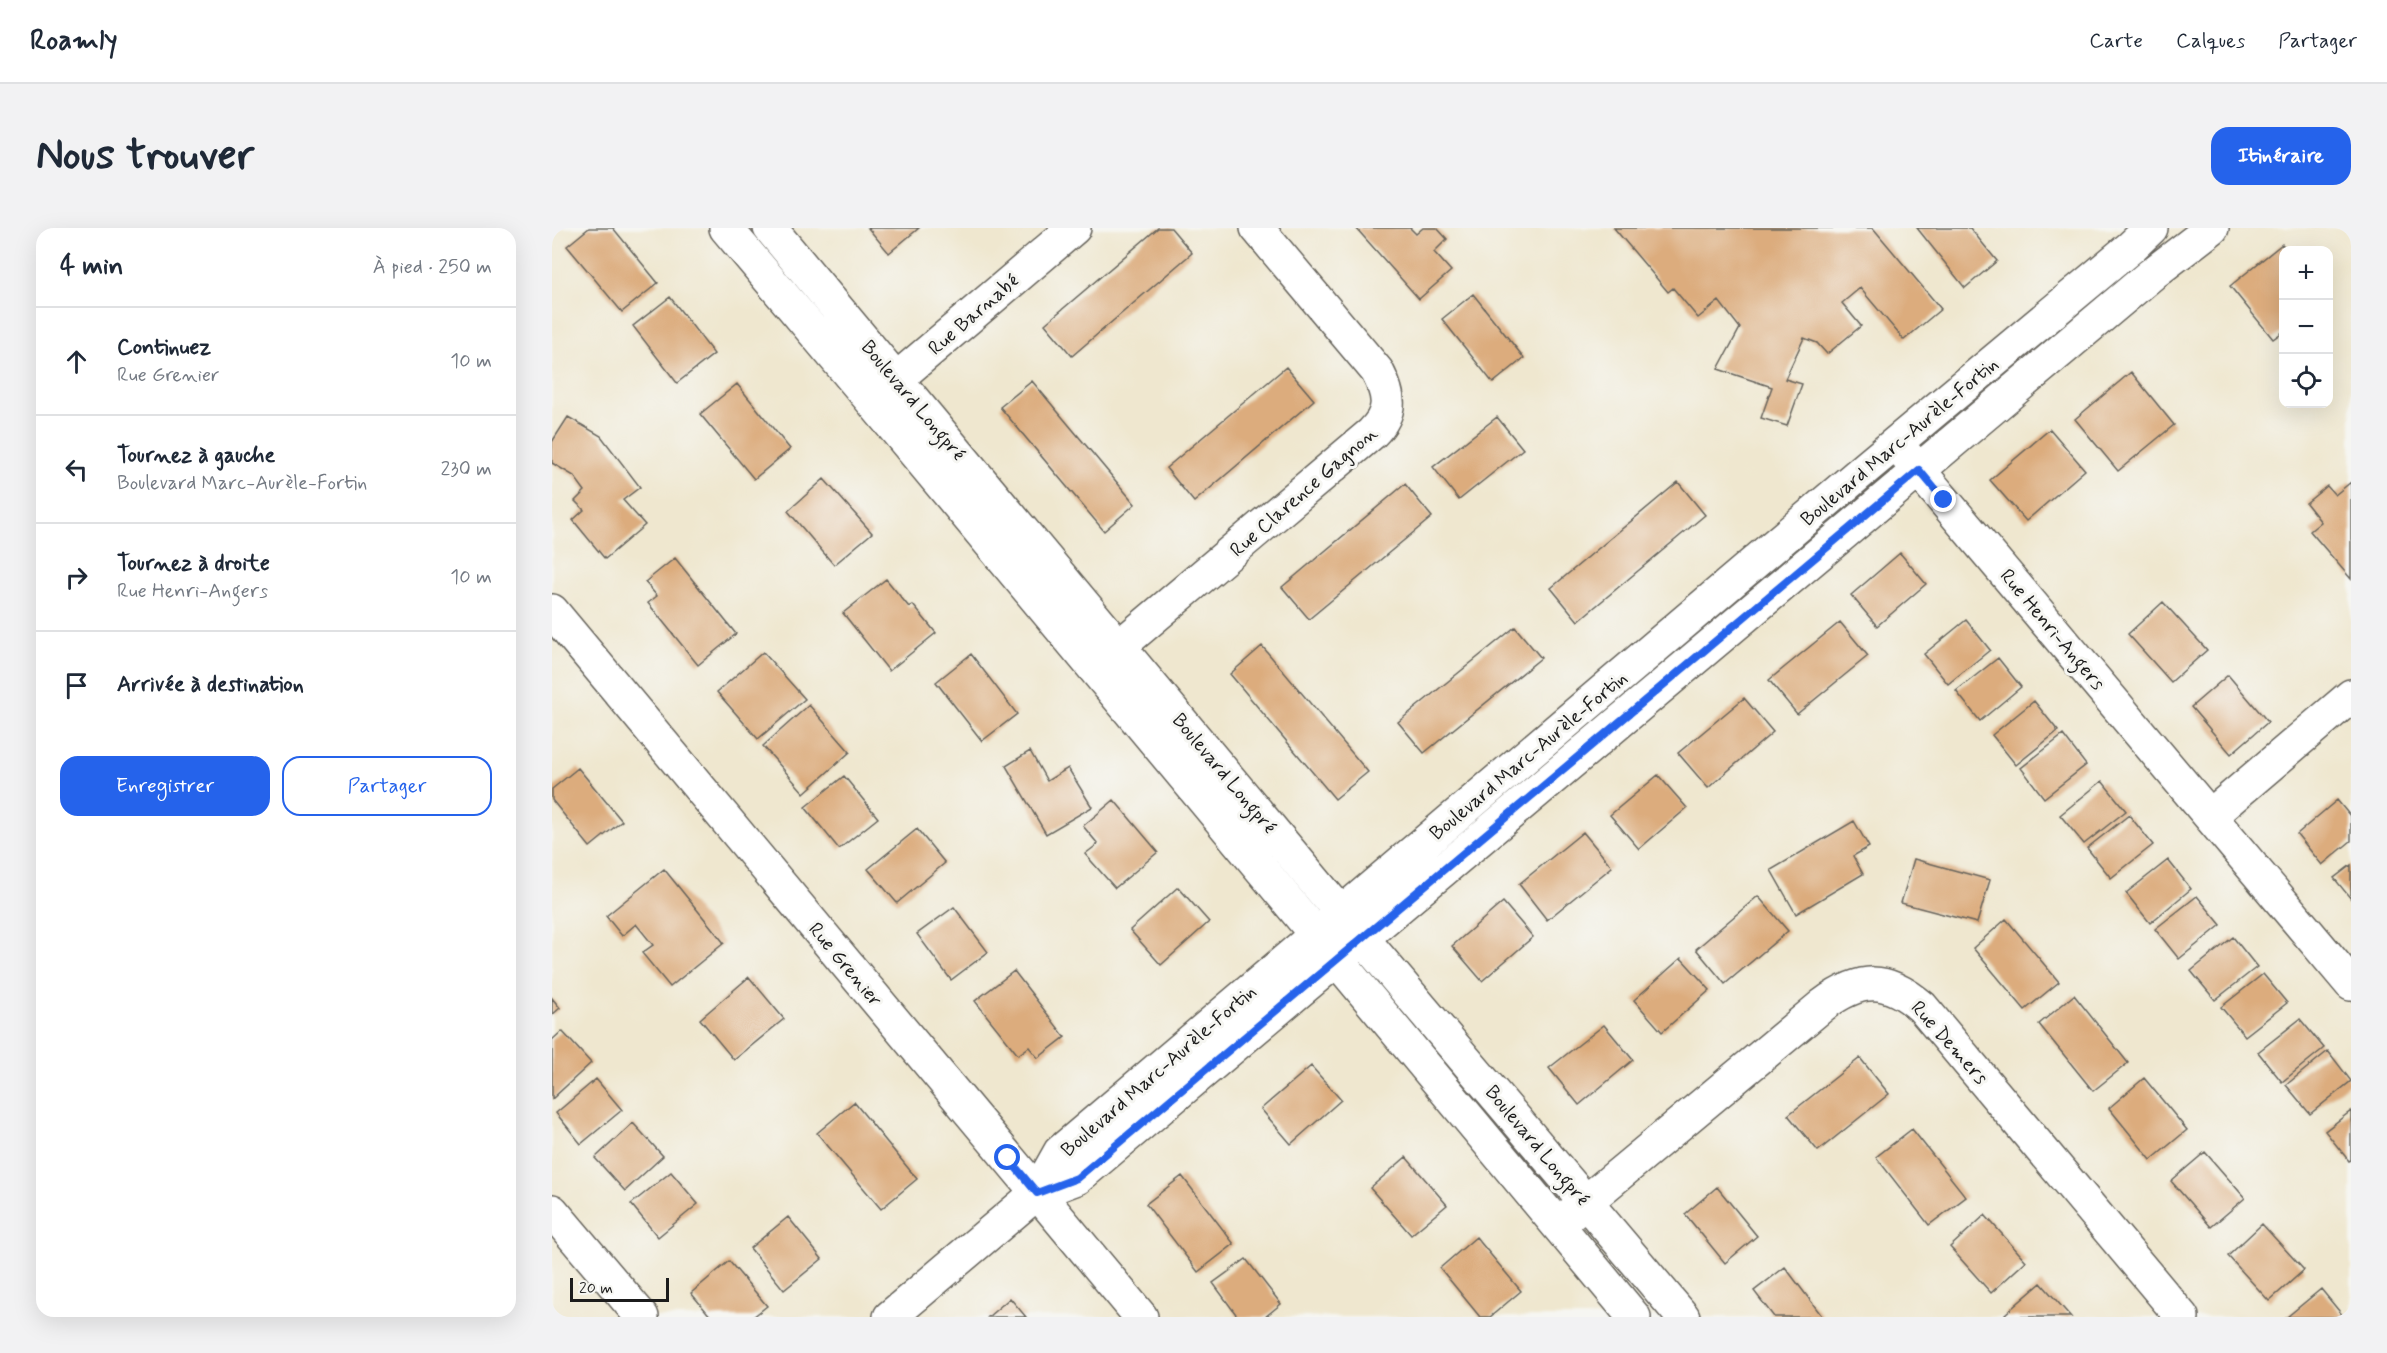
<!DOCTYPE html>
<html lang="fr">
<meta charset="utf-8">
<style>
:root{--surface:#fff;--page:#f2f2f3;--text:#1f2937;--muted:#747a83;--line:#e0e1e3;--accent:#2563eb}
body{margin:0;font-family:Mynerve,sans-serif;background:var(--page);color:var(--text)}
.controls{position:absolute;right:18px;top:18px;display:grid;overflow:hidden;border-radius:12px;box-shadow:0 6px 24px #0002}
.controls button{width:54px;height:54px;display:grid;place-items:center;padding:0;border:0;border-bottom:2px solid var(--line);background:var(--surface);color:var(--text);font:30px sans-serif}
.scale{position:absolute;left:18px;bottom:15px;width:99px;box-sizing:border-box;padding-left:6px;border:3px solid #1c1c1c;border-top:0;font-size:16px;line-height:21px;white-space:nowrap;color:#1c1c1c;-webkit-text-stroke:4px #f6f6f2;paint-order:stroke}
.stop{position:absolute;width:18px;height:18px;margin:-14px;border:4px solid #2563eb;border-radius:50%;background:#fff}
.stop.end{background:#2563eb;border-color:#fff;box-shadow:0 2px 6px #0008}
.list{margin:0;padding:0;list-style:none}
h2{display:flex;justify-content:space-between;align-items:center;height:78px;margin:0;padding:0 24px;font-size:26px}
h2 small{font-size:20px;font-weight:400;color:var(--muted)}
.list li{display:grid;grid-template-columns:39px 1fr auto;gap:18px;align-items:center;box-sizing:border-box;height:108px;padding:0 24px;border-top:2px solid var(--line)}
.list b{display:block;font-size:22px;white-space:nowrap}
.list p{margin:0;font-size:20px;white-space:nowrap;color:var(--muted)}
.list em{font-size:20px;font-style:normal;color:var(--muted)}
.actions{display:flex;gap:12px;padding:18px 24px}
.actions a{flex:1;padding:14px 0;border:2px solid var(--accent);border-radius:18px;text-align:center;font-size:21px;color:var(--accent)}
.actions .main{background:var(--accent);color:#fff}
.icon{flex:none;width:33px;height:33px;fill:none;stroke:currentColor;stroke-width:2;stroke-linecap:round;stroke-linejoin:round}
.map{position:relative;flex:none;width:1799px;height:1089px;overflow:hidden;border-radius:18px}
header{display:flex;align-items:center;gap:36px;box-sizing:border-box;height:84px;padding:0 30px;background:var(--surface);border-bottom:2px solid var(--line)}
header strong{font-size:28px}
nav{display:flex;gap:33px;margin-inline-start:auto;font-size:21px}
.intro{display:flex;align-items:center;justify-content:space-between;box-sizing:border-box;height:144px;padding:0 36px}
h1{margin:0;font-size:42px}
.button{padding:15px 27px;border-radius:18px;background:var(--accent);color:#fff;font-size:21px;font-weight:700}
main{display:flex;gap:36px;padding:0 36px}
aside{flex:1;background:var(--surface);border-radius:18px;box-shadow:0 6px 24px #0002}
.map>svg:first-child{display:block}
.building{fill:#dcac7d}
.lines{fill:none;stroke-linecap:round;stroke-linejoin:round}
.minor-casing{stroke:#66635b;stroke-width:36}
.minor{stroke:#fff;stroke-width:33}
.route{stroke:#2563eb;stroke-width:8}
.labels{text-anchor:middle;stroke-width:6;stroke-linejoin:round;paint-order:stroke}
.street-label{font-size:20px;fill:#1c1c1c;stroke:#f6f6f2}
</style>
<header>
<strong>Roamly</strong>
<nav><a>Carte</a><a>Calques</a><a>Partager</a></nav>
</header>
<div class="intro"><h1>Nous trouver</h1><a class="button">Itinéraire</a></div>
<main>
<aside>
<h2>4 min<small>À pied · 250 m</small></h2>
<ul class="list">
<li><svg class="icon" aria-label="ahead" viewBox="0 0 24 24"><path d="M12 20V5M6 11l6-6 6 6"/></svg><div><b>Continuez</b><p>Rue Grenier</p></div><em>10 m</em></li>
<li><svg class="icon" aria-label="left" viewBox="0 0 24 24"><path d="M17 20v-9H6M10 6l-5 5 5 5"/></svg><div><b>Tournez à gauche</b><p>Boulevard Marc-Aurèle-Fortin</p></div><em>230 m</em></li>
<li><svg class="icon" aria-label="right" viewBox="0 0 24 24"><path d="M7 20v-9h11M14 6l5 5-5 5"/></svg><div><b>Tournez à droite</b><p>Rue Henri-Angers</p></div><em>10 m</em></li>
<li><svg class="icon" aria-label="arrive" viewBox="0 0 24 24"><path d="M6 21V4h12l-3 4 3 4H6"/></svg><div><b>Arrivée à destination</b></div></li>
</ul>
<div class="actions"><a class="main">Enregistrer</a><a>Partager</a></div>
</aside>
<div class="map">
<svg width="1799" height="1089" viewBox="0 0 1799 1089">
<rect width="100%" height="100%" fill="#f6f6f2"/>
<filter id="ink" filterUnits="userSpaceOnUse"><feTurbulence type="fractalNoise" baseFrequency=".0167" numOctaves="2"/><feDisplacementMap in="SourceGraphic" scale="12" xChannelSelector="R" yChannelSelector="G"/><feConvolveMatrix kernelMatrix="1 2 1 2 8 2 1 2 1" color-interpolation-filters="sRGB"/></filter>
<filter id="wash" filterUnits="userSpaceOnUse"><feTurbulence type="fractalNoise" baseFrequency=".008" numOctaves="4" result="noise"/><feDisplacementMap in="SourceGraphic" scale="24" xChannelSelector="R" yChannelSelector="G"/><feGaussianBlur stdDeviation="1.35" result="paint"/><feColorMatrix in="noise" values="0 0 0 0 0 0 0 0 0 0 0 0 0 0 0 0 0 1.4 0 .05"/><feComposite in="paint" operator="in"/></filter>
<g filter="url(#wash)">
<rect width="100%" height="100%" fill="#efe7cf"/>
<g id="blocks">
<path class="building" d="M37,0H61L106,55L70,84L15,18Z
M316,0H367L337,25Z
M606,0H619L640,25L520,128L493,96Z
M804,0H858L864,6L871,0H885L895,11L882,24L899,43L867,71Z
M1062,0H1321L1389,81L1352,112L1308,60L1290,75L1309,98L1275,126L1265,115L1252,110L1233,151L1250,156L1235,198L1209,190L1220,159L1166,141L1188,100L1167,73L1146,90L1121,60L1116,64Z
M1365,0H1418L1445,33L1413,60Z
M1730,16L1735,22H1732V103L1721,111L1678,58Z
M921,66L972,130L941,155L890,91Z
M118,69L162,126L125,155L81,98Z
M734,139L762,172L642,274L614,240Z
M1579,144L1622,197L1566,243L1523,191Z
M480,153L583,276L552,303L448,179Z
M185,156L238,221L202,251L148,186Z
M16,189L49,208L88,259L71,272L93,297L53,331L21,292L32,282L23,273L33,263L22,248L0,235V214Z
M945,189L971,221L907,272L881,239Z
M1498,201L1533,242L1474,293L1438,252Z
M272,251L320,305L282,337L236,283Z
M1126,254L1153,287L1026,393L999,360Z
M1799,254V351L1758,303L1769,294L1754,275L1775,258L1783,267Z
M853,256L880,289L757,391L730,359Z
M1348,325L1374,356L1325,398L1299,367Z
M123,330L184,406L146,437L96,375L105,368L93,354Z
M334,351L357,379L361,377L384,405L337,443L291,385Z
M1611,374L1655,422L1619,454L1576,406Z
M1414,392L1438,422L1396,456L1372,426Z
M1288,394L1316,428L1245,486L1217,452Z
M963,399L989,430L872,525L846,494Z
M710,418L816,544L783,571L678,446Z
M211,424L253,471L206,511L165,464Z
M419,426L465,486L430,513L384,454Z
M1446,430L1469,459L1428,493L1404,463Z
M1676,447L1716,494L1679,526L1639,479Z
M1192,470L1221,504L1156,560L1126,525Z
M1482,473L1506,503L1464,537L1440,507Z
M257,477L298,524L252,565L211,518Z
M1511,507L1534,537L1492,570L1469,540Z
M478,523L495,553L516,540L540,579L494,606L454,538Z
M26,540L70,593L38,619L0,572V561Z
M1106,547L1135,580L1087,621L1058,587Z
M292,548L326,590L287,621L253,579Z
M1550,553L1574,583L1532,616L1508,587Z
M562,572L606,624L563,660L533,626L546,616L531,598Z
M1785,572L1799,589V613L1770,637L1745,606Z
M1577,587L1601,617L1559,650L1535,620Z
M1302,593L1317,619L1301,628L1311,646L1244,686L1219,642Z
M365,601L393,635L345,675L316,641Z
M1031,604L1060,639L995,692L967,656Z
M1362,631L1438,652L1425,695L1349,675Z
M1616,632L1639,661L1598,695L1574,665Z
M1799,637V671L1782,650Z
M112,641L172,715L118,759L90,725L101,717L84,696L70,708L54,688Z
M626,659L657,694L609,737L578,702Z
M1206,668L1236,703L1173,756L1144,721Z
M1645,668L1669,697L1627,731L1603,701Z
M951,674L981,709L930,753L900,718Z
M402,679L436,724L399,752L365,706Z
M1454,691L1507,754L1473,782L1421,720Z
M1681,709L1705,739L1663,772L1639,743Z
M1129,730L1158,762L1110,804L1082,772Z
M462,743L513,809L486,830L477,819L466,827L423,773Z
M1711,746L1735,775L1693,808L1669,779Z
M197,749L232,791L182,832L148,791Z
M1522,767L1576,835L1541,863L1487,796Z
M0,770L8,780L0,787Z
M1748,791L1772,820L1730,854L1706,824Z
M1052,797L1081,832L1027,877L997,840Z
M10,803L39,835L0,871V812Z
M1776,823L1799,853L1758,886L1734,857Z
M1308,830L1337,866L1266,923L1236,887Z
M759,838L789,872L739,916L709,881Z
M1592,850L1635,902L1599,932L1557,880Z
M44,851L70,882L29,916L4,885Z
M302,874L365,951L329,981L265,905Z
M1799,883V932L1797,933L1773,903Z
M81,895L111,928L73,963L43,930Z
M1360,901L1414,969L1377,997L1324,929Z
M1653,924L1693,970L1659,999L1619,953Z
M854,929L895,977L859,1007L818,960Z
M119,944L146,976L106,1009L79,976Z
M630,948L682,1016L646,1044L594,976Z
M1165,959L1205,1008L1173,1035L1133,986Z
M1433,987L1474,1033L1439,1065L1398,1019Z
M236,989L270,1031L232,1062L198,1020Z
M1710,996L1752,1042L1717,1073L1676,1028Z
M924,1009L969,1063L938,1089H928L888,1040Z
M694,1031L729,1076L713,1089H686L661,1055Z
M177,1033L215,1078L201,1089H159L139,1065Z
M1233,1039L1270,1088L1268,1089H1222L1202,1063Z
M1489,1055L1519,1089H1456L1453,1086Z
M1769,1061L1792,1089H1735Z
M458,1070L474,1089H436Z"/>
</g>
</g>
<g filter="url(#ink)">
<use href="#blocks" fill-opacity="0" stroke="#66635b" stroke-width="1.5"/>
<g class="lines">
<defs>
<path id="minor" d="M174,0L319,172L1082,1089
M218,0L789,685L1131,1089
M328,165L522,0
M1352,225L1799,756
M0,383L589,1089
M550,433L820,205C841,184 838,168 825,143L705,0
M1658,588L1799,468
M485,965L508,924L1315,239L1579,19L1599,0
M0,983L90,1089
M1018,987L1271,777C1309,749 1334,748 1370,779L1630,1089
M338,1089L485,965L525,950L1600,46L1660,0"/>
</defs>
<use href="#minor" class="minor-casing"/>
<use href="#minor" class="minor"/>
</g>
</g>
<g class="lines" filter="url(#ink)">
<path class="route" d="M456,930L485,965L525,950L1367,242L1392,272"/>
</g>
<g class="labels">
<g class="street-label">
<text transform="translate(421 86) rotate(-41)" y="7">Rue Barnabé</text>
<text transform="translate(362 172) rotate(50)" y="7">Boulevard Longpré</text>
<text transform="translate(1347 213) rotate(-40)" y="7">Boulevard Marc-Aurèle-Fortin</text>
<text transform="translate(751 263) rotate(-41)" y="7">Rue Clarence Gagnon</text>
<text transform="translate(1501 401) rotate(50)" y="7">Rue Henri-Angers</text>
<text transform="translate(976 527) rotate(-40)" y="7">Boulevard Marc-Aurèle-Fortin</text>
<text transform="translate(673 545) rotate(50)" y="7">Boulevard Longpré</text>
<text transform="translate(294 736) rotate(50)" y="7">Rue Grenier</text>
<text transform="translate(1398 814) rotate(48)" y="7">Rue Demers</text>
<text transform="translate(606 842) rotate(-41)" y="7">Boulevard Marc-Aurèle-Fortin</text>
<text transform="translate(986 917) rotate(50)" y="7">Boulevard Longpré</text>
</g>
</g>
</svg>
<div class="controls">
<button>+</button>
<button>−</button>
<button><svg class="icon" aria-label="locate" viewBox="0 0 24 24"><circle cx="12" cy="12" r="6"/><path d="M12 2v4M12 18v4M2 12h4M18 12h4"/></svg></button>
</div>
<div class="scale">20 m</div>
<div class="stop" style="left:456px;top:930px"></div>
<div class="stop end" style="left:1392px;top:272px"></div>
</div>
</main>
